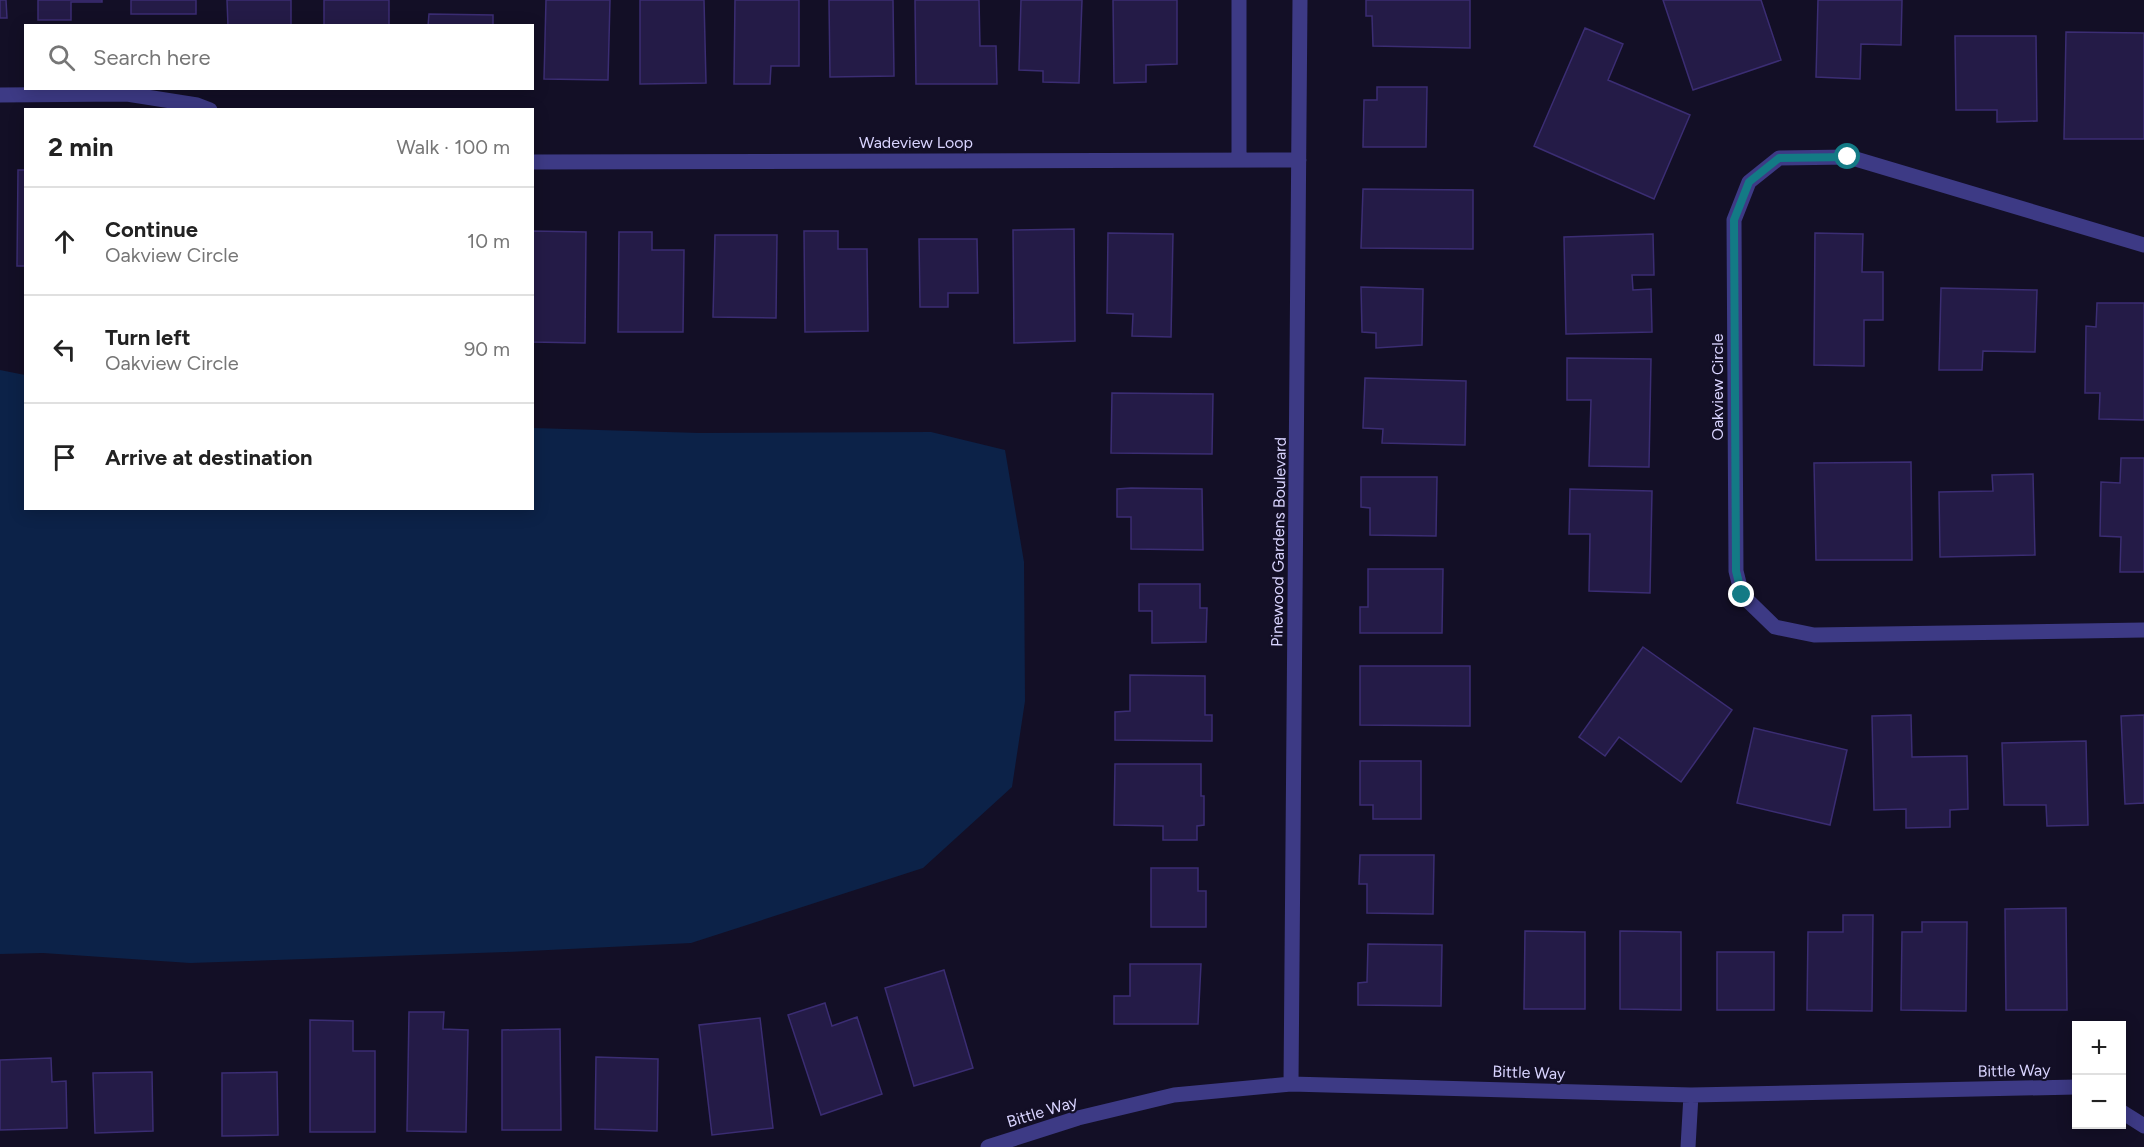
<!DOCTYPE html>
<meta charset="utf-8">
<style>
:root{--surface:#fff;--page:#f6f6f6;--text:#222;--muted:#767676;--line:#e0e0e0}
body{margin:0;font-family:Figtree,sans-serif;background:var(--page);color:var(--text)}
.controls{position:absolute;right:18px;bottom:18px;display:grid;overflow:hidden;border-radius:0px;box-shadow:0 3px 15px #0003}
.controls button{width:54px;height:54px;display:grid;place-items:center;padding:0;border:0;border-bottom:2px solid var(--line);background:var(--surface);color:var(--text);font:30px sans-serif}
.stop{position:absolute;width:18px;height:18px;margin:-14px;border:4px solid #137a85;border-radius:50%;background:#fff}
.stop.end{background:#137a85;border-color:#fff;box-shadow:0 2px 6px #0008}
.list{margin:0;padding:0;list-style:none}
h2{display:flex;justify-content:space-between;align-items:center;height:78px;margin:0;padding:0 24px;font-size:26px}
h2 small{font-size:20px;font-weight:400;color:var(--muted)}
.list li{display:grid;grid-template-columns:39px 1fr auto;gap:18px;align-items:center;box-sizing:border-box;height:108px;padding:0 24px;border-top:2px solid var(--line)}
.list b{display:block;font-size:22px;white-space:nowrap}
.list p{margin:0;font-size:20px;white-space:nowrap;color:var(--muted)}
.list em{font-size:20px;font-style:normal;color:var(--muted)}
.icon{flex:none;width:33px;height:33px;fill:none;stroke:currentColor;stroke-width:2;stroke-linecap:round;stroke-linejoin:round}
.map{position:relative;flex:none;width:2144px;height:1147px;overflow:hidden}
.search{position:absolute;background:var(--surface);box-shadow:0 3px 15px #0003;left:24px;top:24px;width:510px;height:66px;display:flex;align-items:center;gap:15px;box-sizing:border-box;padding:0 21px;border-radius:0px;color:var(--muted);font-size:22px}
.panel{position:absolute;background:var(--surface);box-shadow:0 3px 15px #0003;left:24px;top:108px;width:510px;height:402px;border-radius:0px}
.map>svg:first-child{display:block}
.water{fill:#0c2248}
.building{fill:#241b47;stroke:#3b2d73;stroke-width:1.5}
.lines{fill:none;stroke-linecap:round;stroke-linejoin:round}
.minor{stroke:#3d3a85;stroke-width:15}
.route{stroke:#137a85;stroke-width:8}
.labels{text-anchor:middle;stroke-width:4.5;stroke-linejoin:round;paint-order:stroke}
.street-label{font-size:16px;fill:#d9d4ff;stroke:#130f26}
</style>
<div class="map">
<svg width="2144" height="1147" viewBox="0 0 2144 1147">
<rect width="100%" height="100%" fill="#130f26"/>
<path class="water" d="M0,370L25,375L26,508H532L533,428L699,433L931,432L1005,450L1024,562L1025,701L1012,787L923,868L691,943L506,952L190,963L43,953L0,954Z"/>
<path class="building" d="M0,0H6L7,18H0Z
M38,0H102V2H71V20H38Z
M131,0H196V14H131Z
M227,0H291V26H228Z
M324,0H389V26H324Z
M546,0H610L608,80L544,79Z
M640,0H704L706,83L640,84Z
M735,0H799V66H771L770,84H734Z
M829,0H893L894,76L830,77Z
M915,0H979L980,46H996L997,84H916Z
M1021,0H1082L1079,83L1043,82V71L1019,70Z
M1113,0H1177V64L1146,65V82L1114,83Z
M1366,0H1470V48L1373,46L1372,16H1366Z
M1663,0H1761L1781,60L1693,90Z
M1818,0H1902L1901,45L1861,44L1860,79L1816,77Z
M429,14L493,15V26H428Z
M1585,28L1623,44L1608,80L1690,115L1654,199L1534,146Z
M2066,32L2144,33V139H2064Z
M1955,36H2036L2037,121L1997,122V110H1956Z
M1377,87H1427L1426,147H1363L1364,100H1377Z
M18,170H26V266H17Z
M1363,189L1473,190V249L1361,248Z
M1074,229L1075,341L1014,343L1013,230Z
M532,231L586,232L585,343L532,342Z
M804,231H838V249H867L868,331L805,332Z
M619,232H652V250H684L683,332H618Z
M1108,233L1173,234L1171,337L1132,336L1133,314L1107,313Z
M1815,233L1863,234L1862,272H1883V320H1864V366L1814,365Z
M1653,234L1654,275H1632L1633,290L1651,289L1652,332L1566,334L1564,237Z
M715,235H777L776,318L713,317Z
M919,239H977L978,293H948V307H920Z
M1361,287L1423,289L1422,345L1376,348V333L1362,332Z
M1941,288L2037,290L2035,352L1983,351L1982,370H1939Z
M2097,303H2144V420L2099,419L2100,393H2085L2086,326L2096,327Z
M1567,358L1651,359L1649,467L1589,466L1591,400H1567Z
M1365,378L1466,381L1465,445L1382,443L1383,429L1363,428Z
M1112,393L1213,394L1212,454L1111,453Z
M2121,458H2144V572H2120L2121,537L2100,536L2101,482L2120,483Z
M1911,462L1912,560H1816L1814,463Z
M2033,474L2035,555L1940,557L1939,492L1993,491L1992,475Z
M1361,477H1437L1436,536L1370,535V508L1361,507Z
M1131,488L1202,489L1203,550L1131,549V517H1117V489Z
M1570,489L1652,491L1650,593L1589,591L1590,534H1569Z
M1368,569H1443L1442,633H1360V607H1368Z
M1139,584H1200V608H1207L1206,642L1152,643V611H1139Z
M1643,647L1732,710L1681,782L1619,737L1605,756L1579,737Z
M1360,666H1470V726L1360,725Z
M1130,675L1205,676V715H1212V741L1115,740V712L1130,711Z
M1911,715L1912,757L1967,756L1968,809L1950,810V827L1906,828V809L1874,810L1872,716Z
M2144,715V803L2125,804L2121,716Z
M1754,728L1847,750L1830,825L1737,803Z
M2086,741L2088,825L2047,826L2046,805H2004L2002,743Z
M1360,761H1421V819H1373V805H1360Z
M1115,764H1201V796H1204V825L1197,826V840H1163V826L1114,825Z
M1360,855H1434L1433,914L1367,913V884H1359Z
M1151,868H1198V891H1206V927H1151Z
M2066,908L2067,1010H2006L2005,909Z
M1843,915H1873L1872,1011L1807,1010L1808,932H1843Z
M1922,922H1967L1966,1011L1901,1010L1902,932H1922Z
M1525,931L1585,932V1009H1524Z
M1620,931L1681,932V1010L1620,1009Z
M1368,944L1442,945L1441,1006L1358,1005V983L1367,982Z
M1717,952H1774V1010H1717Z
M1130,964H1201L1198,1024H1114V996H1130Z
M944,970L973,1068L914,1086L885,988Z
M825,1003L832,1026L857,1017L882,1094L821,1115L788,1015Z
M409,1012H444L443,1029L468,1030L466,1132L407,1131Z
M760,1018L773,1128L712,1135L699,1025Z
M310,1020L353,1021V1051H375V1132H310Z
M560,1029L561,1130H502V1030Z
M596,1057L658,1059L657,1131L595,1129Z
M51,1058L52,1082L66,1081L67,1128L0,1130V1060Z
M152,1072L153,1131L95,1133L93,1073Z
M277,1072L278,1135L222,1136V1073Z"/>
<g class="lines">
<path class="minor" d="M0,95L127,94L197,105L210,110
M1239,160V0
M532,162L1299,160
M2144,245L1849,157L1779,158L1749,182L1734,220L1736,571L1742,595L1775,627L1814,635L2144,630
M1291,1084L1300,0
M2122,1112L2144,1126
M988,1147L1078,1118L1174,1095L1291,1084L1691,1095L2076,1087
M1688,1147L1691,1095"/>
</g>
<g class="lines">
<path class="route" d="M1742,595L1736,571L1734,220L1749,182L1779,158L1848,157"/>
</g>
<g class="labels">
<g class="street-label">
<text x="916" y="148">Wadeview Loop</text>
<text transform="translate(1717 387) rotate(-90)" y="6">Oakview Circle</text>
<text transform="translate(1278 542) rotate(-89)" y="6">Pinewood Gardens Boulevard</text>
<text transform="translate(2014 1070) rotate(-1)" y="6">Bittle Way</text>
<text transform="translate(1529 1072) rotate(2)" y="6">Bittle Way</text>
<text transform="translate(1042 1111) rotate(-17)" y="6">Bittle Way</text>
</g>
</g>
</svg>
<div class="controls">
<button>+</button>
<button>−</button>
</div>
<div class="stop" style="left:1848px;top:157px"></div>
<div class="stop end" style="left:1742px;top:595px"></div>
<div class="search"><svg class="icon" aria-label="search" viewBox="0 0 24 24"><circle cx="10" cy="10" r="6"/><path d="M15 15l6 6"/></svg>Search here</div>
<section class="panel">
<h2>2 min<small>Walk · 100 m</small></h2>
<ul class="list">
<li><svg class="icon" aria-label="ahead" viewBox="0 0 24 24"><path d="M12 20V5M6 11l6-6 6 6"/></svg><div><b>Continue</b><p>Oakview Circle</p></div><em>10 m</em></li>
<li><svg class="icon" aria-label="left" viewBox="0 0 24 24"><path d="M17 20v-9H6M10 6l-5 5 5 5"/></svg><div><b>Turn left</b><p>Oakview Circle</p></div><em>90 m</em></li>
<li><svg class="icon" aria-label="arrive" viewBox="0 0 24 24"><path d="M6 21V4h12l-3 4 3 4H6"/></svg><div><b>Arrive at destination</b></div></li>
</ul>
</section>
</div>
